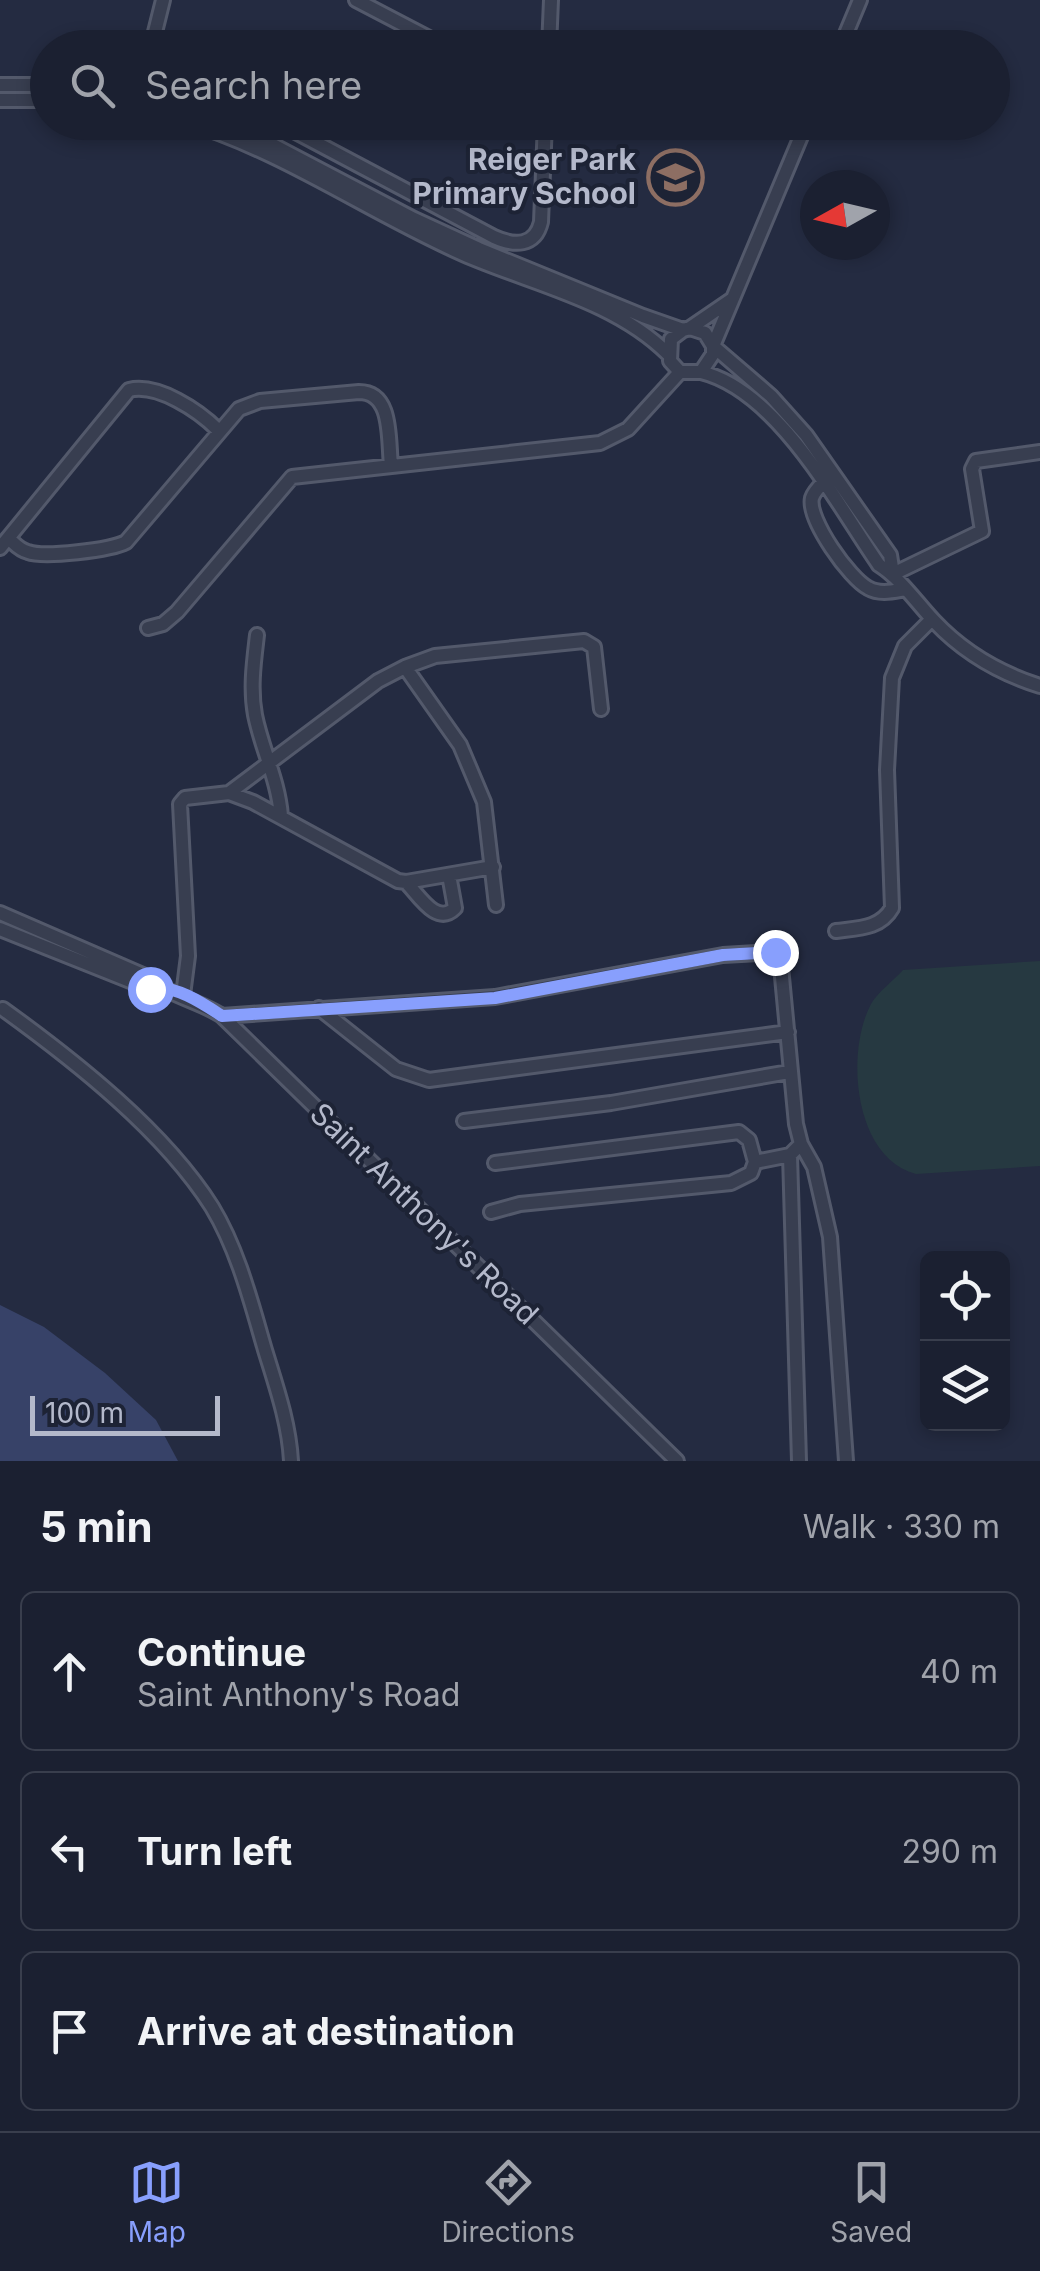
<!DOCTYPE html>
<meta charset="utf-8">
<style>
:root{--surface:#1b2031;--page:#282d3d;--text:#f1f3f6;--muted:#a0a3ab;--line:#393e4d;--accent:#889ffd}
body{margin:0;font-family:Inter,sans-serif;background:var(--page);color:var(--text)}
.controls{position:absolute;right:30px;bottom:30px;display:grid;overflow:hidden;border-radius:15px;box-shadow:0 5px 15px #0003}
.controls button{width:90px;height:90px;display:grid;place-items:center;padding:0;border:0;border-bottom:2px solid var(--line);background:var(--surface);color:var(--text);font:50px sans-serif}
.compass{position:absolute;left:800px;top:170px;width:90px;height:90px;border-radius:50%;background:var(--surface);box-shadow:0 5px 15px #0003;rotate:262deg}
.scale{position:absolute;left:30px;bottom:25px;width:190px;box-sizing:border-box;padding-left:10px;border:5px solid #b4b9cb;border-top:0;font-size:28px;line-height:35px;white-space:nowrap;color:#b4b9cb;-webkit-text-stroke:8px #1d2335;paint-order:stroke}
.stop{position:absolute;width:30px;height:30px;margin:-22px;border:8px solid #889ffd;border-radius:50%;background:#fff}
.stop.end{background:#889ffd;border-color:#fff;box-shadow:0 2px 10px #0008}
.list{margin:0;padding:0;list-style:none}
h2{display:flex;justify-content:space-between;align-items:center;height:130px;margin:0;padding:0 40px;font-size:42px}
h2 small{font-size:32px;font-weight:400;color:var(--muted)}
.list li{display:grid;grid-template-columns:65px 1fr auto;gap:30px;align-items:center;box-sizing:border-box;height:160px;margin:0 20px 20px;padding:0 20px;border:2px solid var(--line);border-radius:15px}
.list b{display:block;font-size:38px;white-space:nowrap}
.list p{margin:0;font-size:32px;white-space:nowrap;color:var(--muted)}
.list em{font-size:32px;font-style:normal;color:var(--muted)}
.icon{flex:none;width:55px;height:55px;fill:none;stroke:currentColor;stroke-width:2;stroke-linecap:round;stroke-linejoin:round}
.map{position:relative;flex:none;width:1040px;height:1461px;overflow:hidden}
.search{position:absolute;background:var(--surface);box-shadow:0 5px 15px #0003;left:30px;right:30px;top:30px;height:110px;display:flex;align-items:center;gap:25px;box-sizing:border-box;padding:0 35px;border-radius:55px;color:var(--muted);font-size:38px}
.sheet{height:670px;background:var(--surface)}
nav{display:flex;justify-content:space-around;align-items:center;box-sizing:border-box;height:140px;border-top:2px solid var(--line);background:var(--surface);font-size:28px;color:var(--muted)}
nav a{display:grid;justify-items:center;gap:5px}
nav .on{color:var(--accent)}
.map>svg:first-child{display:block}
.green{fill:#263941}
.water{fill:#374268}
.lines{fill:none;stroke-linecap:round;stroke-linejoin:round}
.minor-casing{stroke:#53596b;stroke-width:18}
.minor{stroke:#383e50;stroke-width:12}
.route{stroke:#889ffd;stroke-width:12}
.labels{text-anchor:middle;stroke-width:8;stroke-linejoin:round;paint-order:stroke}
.poi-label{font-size:30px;font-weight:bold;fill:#b4b9cb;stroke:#1d2335;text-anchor:end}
.street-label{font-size:30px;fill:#b4b9cb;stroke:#1d2335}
</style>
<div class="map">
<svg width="1040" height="1461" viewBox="0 0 1040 1461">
<rect width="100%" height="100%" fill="#242b41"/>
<path class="green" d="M1040,961V1166L916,1174C854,1158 845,1053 871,1004C878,992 893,981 903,970Z"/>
<path class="water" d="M0,1305L44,1327L105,1373L156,1420L178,1461H0Z"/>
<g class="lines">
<defs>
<path id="minor" d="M356,0L448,48
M151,48L163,0
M549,48L551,0
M840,48L860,0
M0,85H48
M0,100H48
M186,122C283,151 370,213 463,254C531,284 614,300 668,354
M229,122L414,219L479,249L643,316L683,330L690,328L705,333L713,346V354L701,372H680L670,361L671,339L683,330
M277,122L494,237C514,246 535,247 541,222L545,122
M807,122L713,346L771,396L806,435L890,555L893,574
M690,328L731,300
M701,372C778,391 836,503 879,565C901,579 916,602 934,621C964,653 999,673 1040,686
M826,480C821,485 814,491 812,498C807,519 850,579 868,588C880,595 894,591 906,589
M8,538C14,543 19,550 28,552C44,558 111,550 126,542L239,409L260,401L359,392C393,392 388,439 391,465
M0,548L129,390C158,383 199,411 218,430
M893,574L982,531L972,469L976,461L1040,452
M148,628L163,624L177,612L292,477L600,443L628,429L680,372
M257,635C254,661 250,688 255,715C262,750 278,779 281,816
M405,667L435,656L584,641L594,647L601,709
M229,793L378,681L405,667L460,745L484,802L496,905
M406,882C420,897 437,926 455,908L449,875
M0,913L152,979C167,995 202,1002 222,1016L677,1461
M0,929L150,989L159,987
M836,931C858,928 880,929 892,908L887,770L892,678L905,646L932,619
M183,995L188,956L180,804L185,798L229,793L253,802L398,881L406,882L493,867
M319,1008L396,1069L429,1080L788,1032
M3,1009C75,1061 164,1131 212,1207C238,1250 251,1302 265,1350C276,1386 289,1423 291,1461
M222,1016L495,997L723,955L775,952L780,956L796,1124L801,1144L814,1167L830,1237L846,1461
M464,1121L611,1103L789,1072
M495,1163L739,1132L749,1140L755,1162L790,1155
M491,1212L520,1204L731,1183L751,1173L755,1162
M799,1461L790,1155L801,1144"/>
</defs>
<use href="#minor" class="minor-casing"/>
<use href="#minor" class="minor"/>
</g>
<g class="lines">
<path class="route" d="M150,989C173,983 204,1004 222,1016L495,998L723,955L775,952"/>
</g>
<defs>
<symbol id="school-ring" viewBox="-11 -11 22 22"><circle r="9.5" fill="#1d2335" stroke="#8d6e63" stroke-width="1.5"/><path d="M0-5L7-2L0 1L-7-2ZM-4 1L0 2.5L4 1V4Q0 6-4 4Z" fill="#8d6e63"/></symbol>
</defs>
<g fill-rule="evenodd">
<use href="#school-ring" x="644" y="146" width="63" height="63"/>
</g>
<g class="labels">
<g class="poi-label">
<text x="636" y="170">Reiger Park<tspan x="636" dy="34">Primary School</tspan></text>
</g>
<g class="street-label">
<text transform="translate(424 1214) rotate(44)" y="10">Saint Anthony's Road</text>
</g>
</g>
</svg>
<div class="controls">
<button><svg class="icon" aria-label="locate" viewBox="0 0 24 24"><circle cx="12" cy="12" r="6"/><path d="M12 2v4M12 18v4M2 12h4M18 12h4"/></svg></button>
<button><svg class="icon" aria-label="layers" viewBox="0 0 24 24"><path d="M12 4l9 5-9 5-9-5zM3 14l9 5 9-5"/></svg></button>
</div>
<svg class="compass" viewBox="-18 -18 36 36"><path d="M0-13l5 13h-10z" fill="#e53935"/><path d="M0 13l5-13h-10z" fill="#a0a3ab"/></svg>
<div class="scale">100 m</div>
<div class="stop" style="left:150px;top:989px"></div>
<div class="stop end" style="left:775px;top:952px"></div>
<div class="search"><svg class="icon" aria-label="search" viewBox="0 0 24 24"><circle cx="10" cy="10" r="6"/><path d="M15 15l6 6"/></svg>Search here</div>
</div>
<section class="sheet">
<h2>5 min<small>Walk · 330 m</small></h2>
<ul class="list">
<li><svg class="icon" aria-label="ahead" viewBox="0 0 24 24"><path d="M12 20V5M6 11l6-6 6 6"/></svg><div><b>Continue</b><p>Saint Anthony's Road</p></div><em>40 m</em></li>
<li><svg class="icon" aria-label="left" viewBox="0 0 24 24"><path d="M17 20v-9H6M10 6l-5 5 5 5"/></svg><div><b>Turn left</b></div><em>290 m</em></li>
<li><svg class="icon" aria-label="arrive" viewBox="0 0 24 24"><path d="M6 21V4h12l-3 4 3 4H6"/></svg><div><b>Arrive at destination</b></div></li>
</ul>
</section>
<nav>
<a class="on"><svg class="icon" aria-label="map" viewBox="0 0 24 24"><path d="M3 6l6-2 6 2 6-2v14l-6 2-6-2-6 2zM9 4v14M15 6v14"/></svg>Map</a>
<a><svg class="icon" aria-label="directions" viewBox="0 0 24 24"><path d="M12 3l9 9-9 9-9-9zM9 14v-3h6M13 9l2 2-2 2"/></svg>Directions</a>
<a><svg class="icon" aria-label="saved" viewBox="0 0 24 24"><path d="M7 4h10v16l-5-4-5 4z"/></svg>Saved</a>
</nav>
